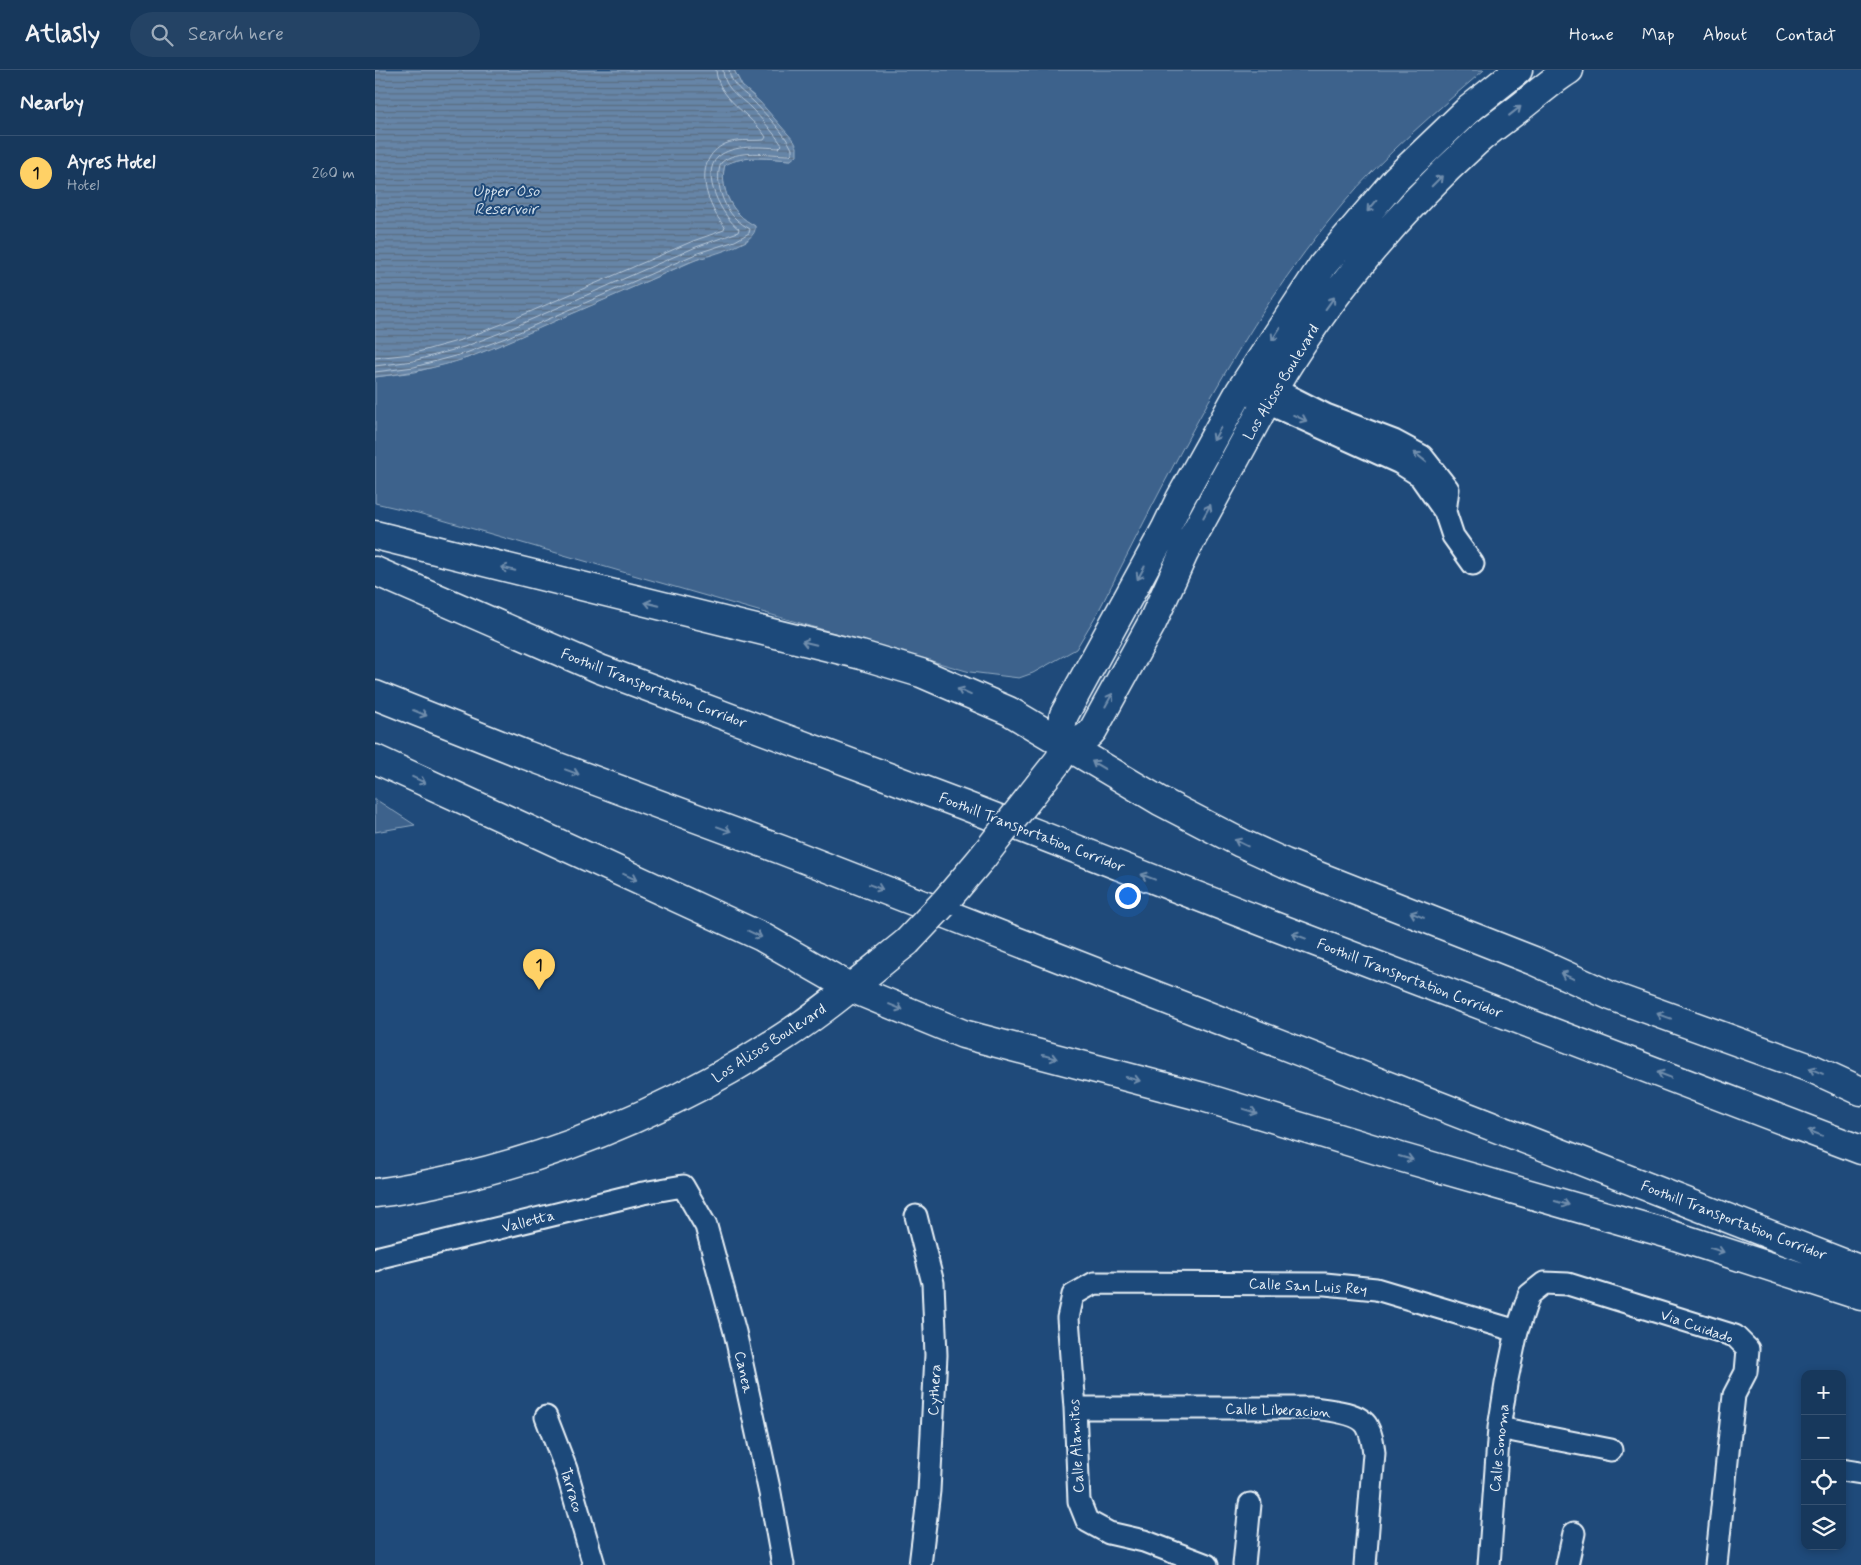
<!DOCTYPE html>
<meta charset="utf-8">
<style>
:root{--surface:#17385c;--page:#244365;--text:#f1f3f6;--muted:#9eacbb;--line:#365272;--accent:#ffd166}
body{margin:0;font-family:Mynerve,sans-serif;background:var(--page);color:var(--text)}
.controls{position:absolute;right:15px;bottom:15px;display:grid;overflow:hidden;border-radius:10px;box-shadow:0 2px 8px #0003}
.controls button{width:45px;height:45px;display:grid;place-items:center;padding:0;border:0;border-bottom:1px solid var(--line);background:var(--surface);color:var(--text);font:25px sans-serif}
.you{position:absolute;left:752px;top:825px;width:18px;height:18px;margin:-12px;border:4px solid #fff;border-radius:50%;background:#1a73e8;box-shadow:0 0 0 8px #1a73e833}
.badge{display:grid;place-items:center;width:32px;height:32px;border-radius:50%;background:var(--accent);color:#111;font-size:16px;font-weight:700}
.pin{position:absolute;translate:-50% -41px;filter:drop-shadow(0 1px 2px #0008)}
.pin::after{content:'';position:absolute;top:26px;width:18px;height:15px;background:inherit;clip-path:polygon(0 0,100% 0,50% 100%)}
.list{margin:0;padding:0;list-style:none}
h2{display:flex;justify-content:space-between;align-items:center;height:65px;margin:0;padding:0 20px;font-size:21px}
h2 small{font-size:16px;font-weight:400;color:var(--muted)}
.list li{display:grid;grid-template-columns:32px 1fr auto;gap:15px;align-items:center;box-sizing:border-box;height:75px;padding:0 20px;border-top:1px solid var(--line)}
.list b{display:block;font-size:19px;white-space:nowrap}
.list p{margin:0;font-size:16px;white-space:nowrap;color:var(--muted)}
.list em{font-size:16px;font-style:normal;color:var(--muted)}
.icon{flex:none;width:28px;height:28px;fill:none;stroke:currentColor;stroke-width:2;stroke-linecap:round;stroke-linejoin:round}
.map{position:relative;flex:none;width:1486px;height:1495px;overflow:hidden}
header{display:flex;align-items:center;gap:30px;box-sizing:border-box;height:70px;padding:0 25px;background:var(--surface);border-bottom:1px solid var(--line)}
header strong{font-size:24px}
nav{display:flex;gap:28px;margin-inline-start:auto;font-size:18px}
.search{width:350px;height:45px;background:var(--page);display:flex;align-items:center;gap:12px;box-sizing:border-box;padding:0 18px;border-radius:28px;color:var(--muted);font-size:19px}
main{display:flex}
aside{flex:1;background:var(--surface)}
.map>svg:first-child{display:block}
.grass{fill:#3c628c;stroke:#92aac2}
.water{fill:url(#water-rules);stroke:#9ab0c7}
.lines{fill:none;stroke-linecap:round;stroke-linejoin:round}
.shore{stroke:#b4c6d8;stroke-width:1}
.minor-casing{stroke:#e8f1f8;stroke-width:25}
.major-casing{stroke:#e8f1f8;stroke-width:31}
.highway-casing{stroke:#e8f1f8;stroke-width:31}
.minor{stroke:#1f4a7a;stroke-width:21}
.major{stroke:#1f4a7a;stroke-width:28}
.highway{stroke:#1f4a7a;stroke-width:28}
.major-bridge-casing{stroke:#e8f1f8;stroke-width:31;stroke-linecap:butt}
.major-bridge{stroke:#1f4a7a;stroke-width:28}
.oneway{stroke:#6f8dac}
.labels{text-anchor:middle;stroke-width:4;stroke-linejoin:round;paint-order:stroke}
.street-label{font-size:15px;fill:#e8f1f8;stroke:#1f4a7a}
.water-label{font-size:16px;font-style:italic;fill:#d4e1ec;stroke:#1f4a7a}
</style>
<header>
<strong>Atlasly</strong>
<div class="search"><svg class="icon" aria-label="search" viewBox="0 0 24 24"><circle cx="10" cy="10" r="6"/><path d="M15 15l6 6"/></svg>Search here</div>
<nav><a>Home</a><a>Map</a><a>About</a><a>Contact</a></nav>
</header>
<main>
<aside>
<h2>Nearby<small></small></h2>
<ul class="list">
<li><span class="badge">1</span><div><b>Ayres Hotel</b><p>Hotel</p></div><em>260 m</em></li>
</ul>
</aside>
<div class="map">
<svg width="1486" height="1495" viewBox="0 0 1486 1495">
<defs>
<pattern id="water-rules" width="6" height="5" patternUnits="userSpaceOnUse" patternTransform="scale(1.25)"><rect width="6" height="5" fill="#6685a7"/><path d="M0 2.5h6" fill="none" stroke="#596d82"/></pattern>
</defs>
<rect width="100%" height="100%" fill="#1f4a7a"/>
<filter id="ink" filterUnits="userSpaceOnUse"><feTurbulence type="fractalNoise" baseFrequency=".02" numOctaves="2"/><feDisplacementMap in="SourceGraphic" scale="10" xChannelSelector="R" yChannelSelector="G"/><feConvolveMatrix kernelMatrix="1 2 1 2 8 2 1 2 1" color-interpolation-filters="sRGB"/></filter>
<g filter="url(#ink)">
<path class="grass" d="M359,0H1109C1059,43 1009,85 967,135C864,257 795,402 723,542L701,579L658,603L644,608L595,602L43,443L0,433V307L40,302L92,288L134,271L325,188L372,171L380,156C375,153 368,149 364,144C352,133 345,111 350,95C370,84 395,89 416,90L379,26L367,16Z
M0,729L40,755L0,762Z"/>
<path class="water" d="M0,0H359L367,16L385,32L419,71L422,77V85L416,90C396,89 369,84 350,95C345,111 352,133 364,144C368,149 375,153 380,156C384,175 329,186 315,192C272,211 230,230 187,248C156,262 125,276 92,288C62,298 32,303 0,307Z"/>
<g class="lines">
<path class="shore" d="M0,288L36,284L86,270L127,254L318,171L349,160L350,157C331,135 316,90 350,74C361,69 376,71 389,70L391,67C376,44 342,28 341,0
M0,296L38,291L89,277L130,261L321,177L363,162L364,159C348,148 324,104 343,87C358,74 386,77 404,78L407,75C398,62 387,49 376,38C364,26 349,19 348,0
M0,302L39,297L91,283L133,267L323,183L360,171L374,163L375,159C370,156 365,153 361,149C348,137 339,111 346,93C361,78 395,85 415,85L417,83V79C409,62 392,46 380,33C369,22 356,16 354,0"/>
<defs>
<path id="minor" d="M886,312L951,345L1019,371L1047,386L1073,419L1070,442
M877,326L1025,393L1044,405L1070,442L1078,466L1098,494
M541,1146L558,1213L561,1285L554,1421L545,1495
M0,1190L5,1187L268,1123L308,1116L331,1156L360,1262L395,1423L408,1495
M700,1338H938C953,1340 984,1342 992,1356C997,1365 998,1374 999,1383L990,1495
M171,1347L191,1399L219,1495
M1124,1358L1236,1380
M1467,1400L1486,1403
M832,1495L769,1471L734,1463L712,1451L704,1431L700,1338L693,1248L698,1225L719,1213L950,1214L1001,1219L1142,1261
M869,1495L875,1434
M1114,1495L1124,1358L1131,1314L1142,1261L1154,1225L1169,1213L1193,1214L1360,1266L1373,1279L1371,1302L1359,1325L1341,1495
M1192,1495L1199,1463"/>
<path id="major" d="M691,674C703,672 710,670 718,660L777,553L809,483L899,318C951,228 1024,142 1101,72C1114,60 1129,50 1143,39C1160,26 1176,11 1194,0
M665,714L684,690L691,674C686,663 685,657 689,645L790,460L805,429L865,321L948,195L1021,109L1093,40L1143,0
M568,834L607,788
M0,1123C28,1120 55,1114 82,1108C199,1081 309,1032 410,966C453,938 492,904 532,872"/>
<path id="highway" d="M0,465L486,585L546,603L634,641L785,731L866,773L910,793L1159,891L1236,926L1438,999L1486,1021
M0,501L225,599L588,735L904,858L1486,1080
M0,625L151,685L407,780L1486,1200
M0,689L387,867L476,918L588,964L828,1027L1025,1087L1294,1164L1486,1226"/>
</defs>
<use href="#minor" class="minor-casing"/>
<use href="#major" class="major-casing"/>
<use href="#highway" class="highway-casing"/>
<use href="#minor" class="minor"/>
<use href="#major" class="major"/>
<use href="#highway" class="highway"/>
<defs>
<path id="major-bridge" d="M607,788L665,714
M532,872L568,834"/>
</defs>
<use href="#major-bridge" class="major-bridge-casing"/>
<use href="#major-bridge" class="major-bridge"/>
</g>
<defs><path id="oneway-shaft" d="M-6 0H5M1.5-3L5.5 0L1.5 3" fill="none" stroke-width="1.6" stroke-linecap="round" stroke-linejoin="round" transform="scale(1.25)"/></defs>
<g class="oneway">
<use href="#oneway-shaft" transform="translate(1140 41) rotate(-38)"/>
<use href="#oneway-shaft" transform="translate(1062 111) rotate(-45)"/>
<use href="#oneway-shaft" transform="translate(997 136) rotate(130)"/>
<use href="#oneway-shaft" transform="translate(955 233) rotate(-54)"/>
<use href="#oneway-shaft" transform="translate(901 264) rotate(123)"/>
<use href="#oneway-shaft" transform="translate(925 348) rotate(24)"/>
<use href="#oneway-shaft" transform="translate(842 364) rotate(119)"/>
<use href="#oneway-shaft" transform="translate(1045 387) rotate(-142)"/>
<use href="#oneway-shaft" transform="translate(832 441) rotate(-61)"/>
<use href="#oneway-shaft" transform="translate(133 499) rotate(-166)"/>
<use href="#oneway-shaft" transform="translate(766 503) rotate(119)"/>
<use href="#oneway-shaft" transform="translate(277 534) rotate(-166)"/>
<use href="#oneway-shaft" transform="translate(434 573) rotate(-167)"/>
<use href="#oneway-shaft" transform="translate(589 622) rotate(-156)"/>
<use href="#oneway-shaft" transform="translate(734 630) rotate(-61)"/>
<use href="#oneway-shaft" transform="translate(45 643) rotate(22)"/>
<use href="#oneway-shaft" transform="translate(723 695) rotate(-149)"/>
<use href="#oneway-shaft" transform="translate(197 702) rotate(20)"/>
<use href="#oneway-shaft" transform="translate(44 710) rotate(25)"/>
<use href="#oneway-shaft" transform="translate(349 759) rotate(20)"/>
<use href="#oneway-shaft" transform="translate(866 773) rotate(-154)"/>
<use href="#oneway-shaft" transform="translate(255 807) rotate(25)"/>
<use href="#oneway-shaft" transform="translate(773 807) rotate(-159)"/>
<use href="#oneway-shaft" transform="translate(501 817) rotate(21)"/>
<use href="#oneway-shaft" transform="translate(1042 845) rotate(-158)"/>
<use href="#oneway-shaft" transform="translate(380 864) rotate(25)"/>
<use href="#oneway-shaft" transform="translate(924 866) rotate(-159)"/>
<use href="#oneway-shaft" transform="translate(1192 906) rotate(-155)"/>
<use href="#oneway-shaft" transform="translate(521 937) rotate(22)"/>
<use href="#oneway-shaft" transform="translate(1289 946) rotate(-160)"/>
<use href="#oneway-shaft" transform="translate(675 987) rotate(15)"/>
<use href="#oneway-shaft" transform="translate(1441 1001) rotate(-157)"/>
<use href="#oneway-shaft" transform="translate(1289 1005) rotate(-159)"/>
<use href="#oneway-shaft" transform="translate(758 1009) rotate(15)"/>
<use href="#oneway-shaft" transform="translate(875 1041) rotate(17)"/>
<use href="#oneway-shaft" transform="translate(1440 1063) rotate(-159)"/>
<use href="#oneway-shaft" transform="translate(1031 1088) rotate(16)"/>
<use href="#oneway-shaft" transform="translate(1187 1133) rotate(16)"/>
<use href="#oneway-shaft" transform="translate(1342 1180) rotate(18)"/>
</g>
</g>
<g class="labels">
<g class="street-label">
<text transform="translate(906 312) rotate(-59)" y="5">Los Alisos Boulevard</text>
<text transform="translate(279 618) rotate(21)" y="5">Foothill Transportation Corridor</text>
<text transform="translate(657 762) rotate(21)" y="5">Foothill Transportation Corridor</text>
<text transform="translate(1035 908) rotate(21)" y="5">Foothill Transportation Corridor</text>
<text transform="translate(394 973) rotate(-33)" y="5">Los Alisos Boulevard</text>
<text transform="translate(1359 1150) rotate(21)" y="5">Foothill Transportation Corridor</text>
<text transform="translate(153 1151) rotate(-14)" y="5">Valletta</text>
<text transform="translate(933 1216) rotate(3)" y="5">Calle San Luis Rey</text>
<text transform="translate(1322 1256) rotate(19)" y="5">Via Cuidado</text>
<text transform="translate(369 1302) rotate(78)" y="5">Canea</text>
<text transform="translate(559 1320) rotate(-87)" y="5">Cythera</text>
<text transform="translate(903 1340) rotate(2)" y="5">Calle Liberacion</text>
<text transform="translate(701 1376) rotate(-93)" y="5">Calle Alamitos</text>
<text transform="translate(1124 1378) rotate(-84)" y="5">Calle Sonoma</text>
<text transform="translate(197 1420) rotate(73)" y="5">Tarraco</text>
</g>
<g class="water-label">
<text x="131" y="126">Upper Oso<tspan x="131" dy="18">Reservoir</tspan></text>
</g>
</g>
</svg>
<div class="controls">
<button>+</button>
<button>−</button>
<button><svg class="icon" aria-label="locate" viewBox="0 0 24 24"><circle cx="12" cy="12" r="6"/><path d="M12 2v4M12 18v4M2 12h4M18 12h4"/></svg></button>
<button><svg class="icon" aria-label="layers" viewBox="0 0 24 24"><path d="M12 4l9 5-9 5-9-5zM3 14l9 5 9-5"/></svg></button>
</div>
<div class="you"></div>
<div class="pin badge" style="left:164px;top:920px">1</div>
</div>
</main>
